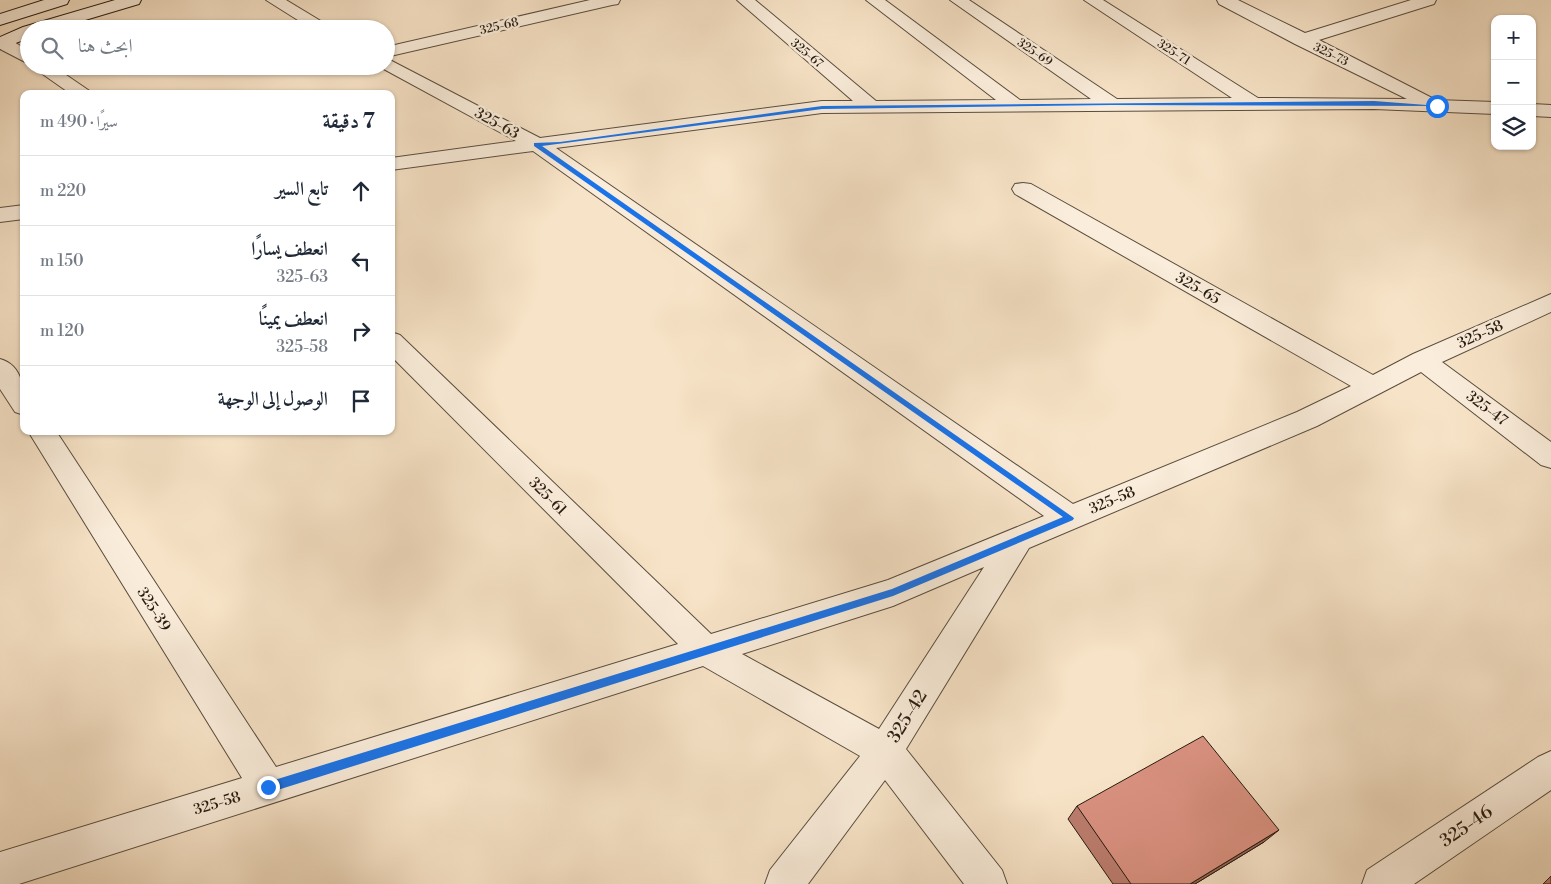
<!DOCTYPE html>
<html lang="ar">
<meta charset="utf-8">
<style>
:root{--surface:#fff;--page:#f2f2f3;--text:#1f2937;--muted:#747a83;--line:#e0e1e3}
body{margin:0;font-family:"Libre Bodoni",Amiri,serif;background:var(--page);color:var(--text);direction:rtl}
.controls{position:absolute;right:15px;top:15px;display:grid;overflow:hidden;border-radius:10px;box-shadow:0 1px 4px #0004}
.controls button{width:45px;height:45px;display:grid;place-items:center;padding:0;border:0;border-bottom:1px solid var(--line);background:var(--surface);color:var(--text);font:25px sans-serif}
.stop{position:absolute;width:15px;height:15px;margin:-11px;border:4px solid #1a73e8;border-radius:50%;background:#fff}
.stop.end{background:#1a73e8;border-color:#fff;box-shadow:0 1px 5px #0008}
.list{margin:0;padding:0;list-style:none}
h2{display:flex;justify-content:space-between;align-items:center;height:65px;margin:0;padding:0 20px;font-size:21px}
h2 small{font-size:16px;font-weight:400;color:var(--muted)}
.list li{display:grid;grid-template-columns:32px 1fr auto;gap:15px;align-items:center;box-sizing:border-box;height:70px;padding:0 20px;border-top:1px solid var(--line)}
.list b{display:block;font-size:19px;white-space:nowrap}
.list p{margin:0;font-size:16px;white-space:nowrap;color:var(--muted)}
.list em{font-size:16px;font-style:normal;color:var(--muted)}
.icon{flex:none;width:28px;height:28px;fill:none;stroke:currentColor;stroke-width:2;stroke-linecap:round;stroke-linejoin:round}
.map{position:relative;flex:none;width:1551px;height:884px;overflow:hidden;direction:ltr}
.search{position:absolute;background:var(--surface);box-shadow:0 1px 4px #0004;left:20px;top:20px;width:375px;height:55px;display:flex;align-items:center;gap:12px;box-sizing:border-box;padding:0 18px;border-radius:28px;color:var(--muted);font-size:19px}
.panel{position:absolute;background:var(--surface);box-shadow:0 1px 4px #0004;left:20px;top:90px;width:375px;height:345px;border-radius:10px;direction:rtl}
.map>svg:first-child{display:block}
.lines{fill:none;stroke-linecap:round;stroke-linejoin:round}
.street-casing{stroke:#5a4d3e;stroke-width:2}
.secondary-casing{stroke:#261b10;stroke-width:2}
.street{fill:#faeddb;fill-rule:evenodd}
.secondary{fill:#faeddb;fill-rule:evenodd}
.wall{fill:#bb7d6e;stroke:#261b10}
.shaded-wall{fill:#98665a;stroke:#261b10}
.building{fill:#d99180;stroke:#261b10}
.route{fill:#1a73e8}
.labels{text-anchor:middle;stroke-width:5;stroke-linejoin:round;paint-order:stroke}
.far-street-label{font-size:12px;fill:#261b10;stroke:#faeddb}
.street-label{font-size:15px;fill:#261b10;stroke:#faeddb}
.near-street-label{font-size:18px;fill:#261b10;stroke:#faeddb}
</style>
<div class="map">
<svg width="1551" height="884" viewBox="0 0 1551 884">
<rect width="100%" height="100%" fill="#f7e3c7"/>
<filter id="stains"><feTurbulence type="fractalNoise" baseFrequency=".004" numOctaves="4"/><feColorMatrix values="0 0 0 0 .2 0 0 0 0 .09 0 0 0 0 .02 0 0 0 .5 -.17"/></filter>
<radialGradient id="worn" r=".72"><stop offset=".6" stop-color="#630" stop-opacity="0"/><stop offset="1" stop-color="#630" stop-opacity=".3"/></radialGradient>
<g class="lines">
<defs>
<path id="street" d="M266,0H286L334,29H312Z
M590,0H620L618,4L612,5L386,57V47Z
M737,0H755L876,101L996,100L866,0H885L1020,100L1091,99L950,0H969L1117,99L1232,98L1084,0H1103L1258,98L1407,99L1295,44L1219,4L1217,0H1238L1305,33L1411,0H1436L1434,4L1319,40L1436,100L1495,102V114L1374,109L822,113L556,148L1073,504L1297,412L1351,386L1015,194L1012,189L1015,184L1023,183L1031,184L1373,375L1413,354L1551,294V312L1442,362L1551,442V468L1541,465L1421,372L1317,426L1029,548L906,749L1002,870L1007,884H964L885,780L808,884H765L770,870L860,756L703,666L19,884H0V852L242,778L28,431H56L276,767L678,644L391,356V332L400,335L711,634L888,580L1044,516L533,151L391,170V158L516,141L380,67L386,66V58L540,138L822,101H853ZM984,567L879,729L742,654L893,606Z
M0,38L9,39L29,51V64L0,49Z
M31,66H53L94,94H71Z
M1532,104L1551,105V117L1532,116Z
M24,205V219L0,222V208Z
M0,359C25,366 24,393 24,415L15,412L0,389Z
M1551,751V790L1414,884H1362L1367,870L1538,757Z"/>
<path id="secondary" d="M44,0H69L67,4L0,25V14Z
M115,0H141L139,4L55,29H29V38L0,49V37L23,27Z"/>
</defs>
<use href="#street" class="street-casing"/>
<use href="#secondary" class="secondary-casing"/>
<use href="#street" class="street"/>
<use href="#secondary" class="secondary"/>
</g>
<path class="wall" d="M1077,806L1264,842L1195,884H1113L1068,819Z
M1551,876V884H1543Z"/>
<path class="shaded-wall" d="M1279,830L1264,842L1195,884H1190Z"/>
<path class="building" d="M1203,736L1279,830L1190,884H1131L1077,806Z"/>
<path class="route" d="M1374,101L1440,106L1111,105L822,109L542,146L1074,518L1073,520L893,596L268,793L264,791L263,787L268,782L892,589L1063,517L534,146V143L560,142L822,106Z"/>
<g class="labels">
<g class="far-street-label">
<text transform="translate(499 26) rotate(-13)" y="4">325-68</text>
<text transform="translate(1035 52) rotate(34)" y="4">325-69</text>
<text transform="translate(1174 52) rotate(33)" y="4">325-71</text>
<text transform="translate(807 53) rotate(40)" y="4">325-67</text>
<text transform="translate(1331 54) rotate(26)" y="4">325-73</text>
</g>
<g class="street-label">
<text transform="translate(497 123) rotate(29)" y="5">325-63</text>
<text transform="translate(1198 288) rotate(30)" y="5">325-65</text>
<text transform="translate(1480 334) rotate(-24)" y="5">325-58</text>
<text transform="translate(1487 408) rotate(37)" y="5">325-47</text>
<text transform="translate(548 496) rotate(45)" y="5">325-61</text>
<text transform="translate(1112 500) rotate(-23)" y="5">325-58</text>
<text transform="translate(154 609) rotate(57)" y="5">325-39</text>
<text transform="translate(217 803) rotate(-17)" y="5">325-58</text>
</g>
<g class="near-street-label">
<text transform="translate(907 716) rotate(-58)" y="6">325-42</text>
<text transform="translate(1466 826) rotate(-34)" y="6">325-46</text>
</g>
</g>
<rect width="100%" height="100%" filter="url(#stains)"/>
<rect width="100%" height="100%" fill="url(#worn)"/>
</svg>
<div class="controls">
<button>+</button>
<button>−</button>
<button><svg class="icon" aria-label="layers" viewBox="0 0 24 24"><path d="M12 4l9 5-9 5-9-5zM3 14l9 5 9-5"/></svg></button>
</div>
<div class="stop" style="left:1437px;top:106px"></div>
<div class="stop end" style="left:268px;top:787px"></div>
<div class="search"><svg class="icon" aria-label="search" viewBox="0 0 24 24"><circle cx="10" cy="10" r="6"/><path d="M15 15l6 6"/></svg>ابحث هنا</div>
<section class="panel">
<h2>7 دقيقة<small>سيرًا · 490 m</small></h2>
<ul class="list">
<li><svg class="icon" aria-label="ahead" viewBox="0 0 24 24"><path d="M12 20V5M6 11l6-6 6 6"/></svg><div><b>تابع السير</b></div><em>220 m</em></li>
<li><svg class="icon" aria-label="left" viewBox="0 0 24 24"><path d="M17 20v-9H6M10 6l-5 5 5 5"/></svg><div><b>انعطف يسارًا</b><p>325-63</p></div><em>150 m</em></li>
<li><svg class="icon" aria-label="right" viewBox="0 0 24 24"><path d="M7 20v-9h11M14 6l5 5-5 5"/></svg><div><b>انعطف يمينًا</b><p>325-58</p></div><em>120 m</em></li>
<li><svg class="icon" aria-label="arrive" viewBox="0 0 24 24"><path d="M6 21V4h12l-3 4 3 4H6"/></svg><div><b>الوصول إلى الوجهة</b></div></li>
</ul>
</section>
</div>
